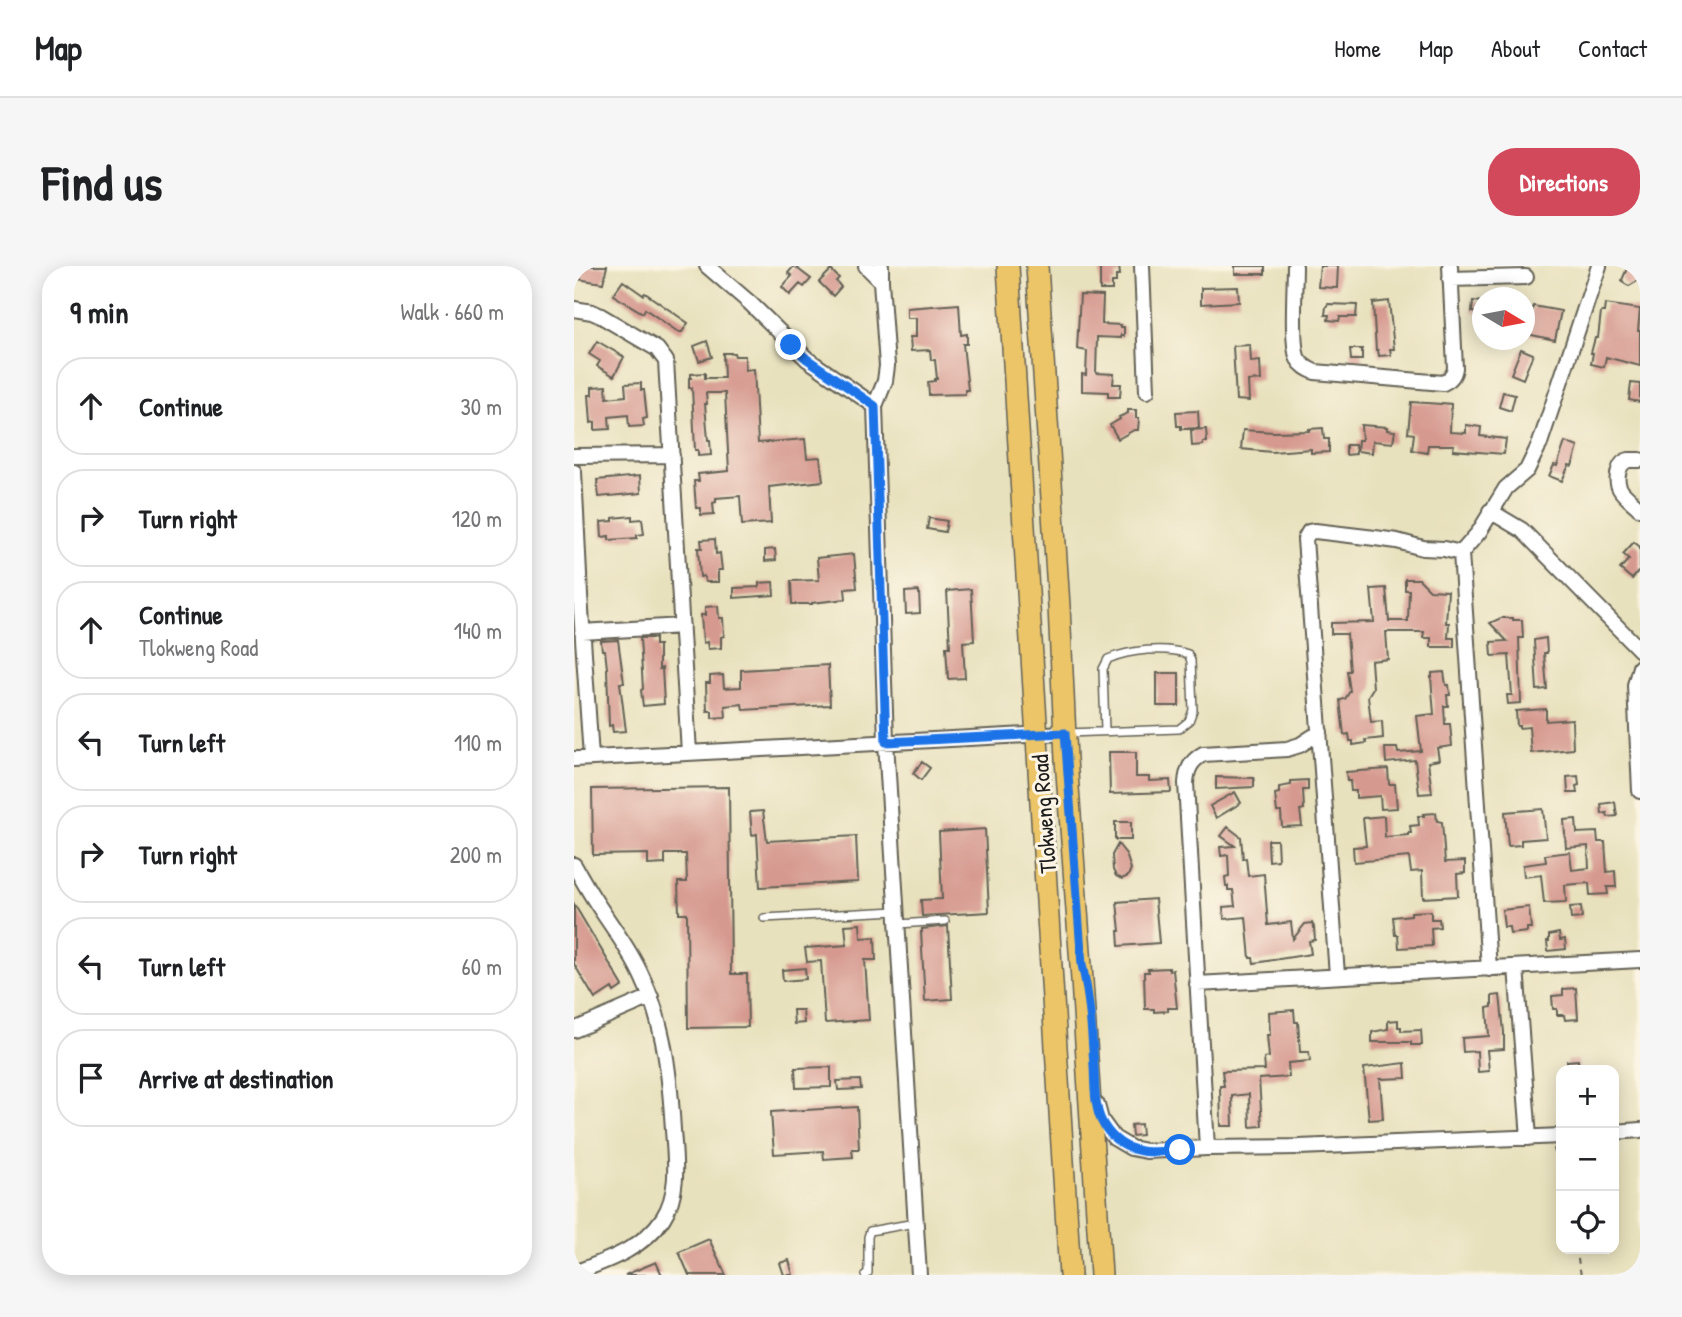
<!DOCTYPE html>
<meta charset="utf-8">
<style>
:root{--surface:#fff;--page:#f6f6f6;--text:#202124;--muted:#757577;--line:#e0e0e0;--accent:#d1495b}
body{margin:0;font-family:"Patrick Hand",sans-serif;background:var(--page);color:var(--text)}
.controls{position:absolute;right:21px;bottom:21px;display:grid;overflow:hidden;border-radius:14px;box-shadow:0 4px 18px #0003}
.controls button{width:63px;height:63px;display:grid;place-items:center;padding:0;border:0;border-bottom:2px solid var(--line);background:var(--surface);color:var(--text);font:35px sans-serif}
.compass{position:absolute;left:898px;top:21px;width:63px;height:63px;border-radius:50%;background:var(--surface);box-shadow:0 4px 18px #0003;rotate:100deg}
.stop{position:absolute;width:21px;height:21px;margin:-16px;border:5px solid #1a73e8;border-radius:50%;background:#fff}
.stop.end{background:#1a73e8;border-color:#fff;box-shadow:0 2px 7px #0008}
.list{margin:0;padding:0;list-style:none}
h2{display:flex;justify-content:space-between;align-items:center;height:91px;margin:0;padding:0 28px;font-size:30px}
h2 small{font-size:23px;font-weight:400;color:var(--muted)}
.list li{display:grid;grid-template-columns:46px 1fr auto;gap:21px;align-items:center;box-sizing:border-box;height:98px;margin:0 14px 14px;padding:0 14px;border:2px solid var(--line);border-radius:28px}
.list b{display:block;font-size:26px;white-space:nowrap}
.list p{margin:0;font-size:23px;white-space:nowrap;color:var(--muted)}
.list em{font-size:23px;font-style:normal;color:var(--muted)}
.icon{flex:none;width:38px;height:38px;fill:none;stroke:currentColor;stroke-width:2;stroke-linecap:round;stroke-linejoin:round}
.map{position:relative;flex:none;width:1066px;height:1009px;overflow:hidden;border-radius:28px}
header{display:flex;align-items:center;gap:42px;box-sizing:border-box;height:98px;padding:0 35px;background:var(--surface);border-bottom:2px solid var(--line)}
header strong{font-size:33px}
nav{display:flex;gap:38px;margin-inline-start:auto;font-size:24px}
.intro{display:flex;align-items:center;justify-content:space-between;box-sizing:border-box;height:168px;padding:0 42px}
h1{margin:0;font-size:49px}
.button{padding:18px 32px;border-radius:28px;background:var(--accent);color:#fff;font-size:24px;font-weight:700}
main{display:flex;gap:42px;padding:0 42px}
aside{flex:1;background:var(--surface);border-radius:28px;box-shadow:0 4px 18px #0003}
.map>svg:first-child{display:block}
.building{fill:#d6998f}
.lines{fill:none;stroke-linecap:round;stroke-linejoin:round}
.lane-casing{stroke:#636154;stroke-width:10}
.street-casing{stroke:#636154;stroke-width:18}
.primary-casing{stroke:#636154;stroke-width:24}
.path{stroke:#636154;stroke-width:2;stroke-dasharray:5 5;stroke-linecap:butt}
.lane{stroke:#fff;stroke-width:7}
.street{stroke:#fff;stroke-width:14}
.primary{stroke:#ecc569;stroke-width:21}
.route{stroke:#1a73e8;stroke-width:9}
.labels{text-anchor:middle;stroke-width:6;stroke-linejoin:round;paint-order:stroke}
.street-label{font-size:23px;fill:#1c1c1c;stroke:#fcf5e5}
</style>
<header>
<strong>Map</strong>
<nav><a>Home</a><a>Map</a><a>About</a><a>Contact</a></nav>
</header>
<div class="intro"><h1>Find us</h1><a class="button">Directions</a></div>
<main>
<aside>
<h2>9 min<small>Walk · 660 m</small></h2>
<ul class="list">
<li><svg class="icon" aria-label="ahead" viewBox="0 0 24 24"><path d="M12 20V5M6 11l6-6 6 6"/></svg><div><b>Continue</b></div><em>30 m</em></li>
<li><svg class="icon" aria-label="right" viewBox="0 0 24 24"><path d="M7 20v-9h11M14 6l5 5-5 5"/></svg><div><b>Turn right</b></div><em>120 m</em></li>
<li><svg class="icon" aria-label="ahead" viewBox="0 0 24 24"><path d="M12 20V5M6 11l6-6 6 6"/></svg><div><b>Continue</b><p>Tlokweng Road</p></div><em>140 m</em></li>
<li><svg class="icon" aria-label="left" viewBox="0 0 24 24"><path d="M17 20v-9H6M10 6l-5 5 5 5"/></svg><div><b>Turn left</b></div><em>110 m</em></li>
<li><svg class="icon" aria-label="right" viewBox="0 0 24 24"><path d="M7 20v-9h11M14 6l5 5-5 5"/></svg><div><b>Turn right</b></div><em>200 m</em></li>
<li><svg class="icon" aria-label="left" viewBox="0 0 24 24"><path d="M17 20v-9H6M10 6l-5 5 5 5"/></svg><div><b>Turn left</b></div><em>60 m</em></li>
<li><svg class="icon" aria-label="arrive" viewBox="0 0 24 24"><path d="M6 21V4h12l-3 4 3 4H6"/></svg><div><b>Arrive at destination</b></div></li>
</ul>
</aside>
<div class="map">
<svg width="1066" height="1009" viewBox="0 0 1066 1009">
<rect width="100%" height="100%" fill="#fcf5e5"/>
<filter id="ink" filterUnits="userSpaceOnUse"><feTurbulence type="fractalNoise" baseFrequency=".0143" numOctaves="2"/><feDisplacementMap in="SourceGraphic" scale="14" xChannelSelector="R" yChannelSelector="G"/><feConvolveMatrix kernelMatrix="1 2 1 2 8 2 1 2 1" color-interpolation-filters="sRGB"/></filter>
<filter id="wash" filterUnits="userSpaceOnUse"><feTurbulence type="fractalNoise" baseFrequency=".00686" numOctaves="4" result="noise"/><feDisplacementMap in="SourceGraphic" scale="28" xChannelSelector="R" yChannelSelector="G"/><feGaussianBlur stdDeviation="1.57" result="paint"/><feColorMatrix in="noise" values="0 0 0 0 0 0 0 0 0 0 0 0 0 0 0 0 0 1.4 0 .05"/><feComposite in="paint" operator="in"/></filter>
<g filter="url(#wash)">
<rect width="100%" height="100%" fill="#e8e1bd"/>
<g id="blocks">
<path class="building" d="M5,0H33L29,17L3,13Z
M220,0L237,13L230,21L226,18L216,29L208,21L218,10L214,7Z
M526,0H545L546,9H542V16H538V24H526Z
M661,0H691V8H661Z
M746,0H764L763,22L744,21Z
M1054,0H1063L1066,10L1065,14L1055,20L1051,18L1048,14Z
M257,4L265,12L262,15L267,21L259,30L245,16Z
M49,15L69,29L71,27L114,57L108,66H104L71,43L69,47L39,29Z
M664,21L665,36L627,38V22Z
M506,29L529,30L528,58L547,59L546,61H550V70L547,69V72L523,71L522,107L540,108L539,118H547L546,131H534V126L508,125V108L512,109L513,85L503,83Z
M815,35L820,83H816L817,89L805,90L804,84H802L799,37Z
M899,35L908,36V48L898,46Z
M385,38L387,69L393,68V78H389L394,124H391V128L355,129L354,116L361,115V113H363L361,94H357L356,84L337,85L336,71H342V52H333V42Z
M754,38L783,39L782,51H766L765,55L754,54L755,49H751L752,41Z
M1031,38L1066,43L1064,65H1066V100L1032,91L1030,101L1017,98L1019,87H1017L1021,72H1024L1027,46H1030Z
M959,40L987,45L981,74L953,68Z
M23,75L50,91L40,110L23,100L26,95L15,88Z
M133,75L138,91L125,95L120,80Z
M676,79L677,96L686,95L687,114L674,115L675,135L662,134L659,80Z
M776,83H788V94H777Z
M947,83L959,88L949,113L937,108Z
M149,87H160L161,90H171V104L180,103L184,177L231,173L233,192L246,191L249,215L195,221L197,257L168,259L166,230L142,232V236L139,237L140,248L127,249V242H122L120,215H125L124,208L155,205L151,127H132L133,138H131L134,174H136L137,189L124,190V184H121L118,122H115V112H117V108L131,107V112H150Z
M67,117V124H70L73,152L69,153L70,160L55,161L54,149L35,151L36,163L21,164V156L17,157L15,129H18V121L32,120L33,132L52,130L51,118Z
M1057,117L1066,118V136L1055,134Z
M929,126L941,129L937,145L925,141Z
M837,136L867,138L868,137L877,138L876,166L892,167V159L907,161L906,170L932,173L930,188L879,184L880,179H854L853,187L838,184L840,168L834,167Z
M554,144H562V152H565L564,164H560L544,173L536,159L546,153L545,151L554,147Z
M624,145L625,162L607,163V160H603L602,146Z
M787,159L813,161V164L821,165L819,177L799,175L798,187L783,185L784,174H788Z
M749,162L750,173H755V186L737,187V183L698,186L667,183L669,164L700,166L735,165V163Z
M632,163L633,176H629V179L618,180L617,164Z
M991,176L1004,181L998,200L995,199L988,215L975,210L980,199L983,200Z
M772,179H781L782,188L772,189Z
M66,210L67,227L25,231L23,214Z
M58,250V254L68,253L70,268L63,269V272L35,274V270L28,271L27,256L39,255V252Z
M355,252L373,255L371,266L353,263Z
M141,273L142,288L146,287L148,304H144V316H131L130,310L126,311L124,282H128L127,274Z
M1060,276L1066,281V304L1058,313L1046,303L1055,293L1049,288Z
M201,283L202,294L191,295V284Z
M280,288L283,322L271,323L272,333L238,337V338H218L217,315L245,314L243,292Z
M831,313H845L856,324L874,325L872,357H875L874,372H880V381H857V372H849L850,366H812L814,393L797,395L799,422L794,430L797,456L808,455L809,472L791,474L792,477L779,479V475H776L775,468L770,469L766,434L771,433L776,425L773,405H776L773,368H757V357L800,356L797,323L812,322L815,355H834L835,324H831Z
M199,316L200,329L160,332V322L185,321V317Z
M397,323L400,375L389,376L391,412L374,413L372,381H376L373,325Z
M345,325L346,347L332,348L331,326Z
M144,340L145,352H149L150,370L147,371V382L134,383L133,376L129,377L127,349H131V341Z
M927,352H939V354H948L949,372H945L947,437L934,438L933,429H938L935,389L918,390L917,376L933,375L916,357Z
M66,372H81V379H85V403L88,402L90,438L69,440L67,424L69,423Z
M972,372L973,387H970L973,423L963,424L960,374Z
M44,374L50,417H46L52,465L39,466L38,459L35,460L33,402L31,384H28L27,375Z
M254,399L256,439L169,444L168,438L151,440L152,451L138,452V445H133L132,417H136V410L149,409L150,422L167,421V404Z
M870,406L872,419H875L876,429H873L874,440H870L871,458H876L878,480L863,482L865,494L854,496L858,527L845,528L841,494L812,497L811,482H823L824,487L847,485L843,450L860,448L857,411H858V407Z
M583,407H605V440H583Z
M972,443V455L998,453L999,483L957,487L955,461L945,462V460H943L942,445Z
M535,486H562V511H575V515L596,514L597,526L536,528Z
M348,496L356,502L347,514L339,507Z
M814,503L815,518H821L823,542L807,543L806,530L782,532V525H777L776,515H773L772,506Z
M1004,510L1005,519L1002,520L1003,527H994L993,511Z
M642,511L680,512V521L642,523Z
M734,514V524H729L730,543L726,544L728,560L708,561L707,546H703L701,528L705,527V521L717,519V515Z
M155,521L157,708H173L174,761L114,762L113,647H105L104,616H113L112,588H91V598L74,599V588L19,589L18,523Z
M661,526L667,537L642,552L636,540Z
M1041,536L1043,550L1034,551L1033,547L1028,548L1027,538Z
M969,543L972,572L947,574V579L934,580L931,546Z
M189,545L193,575L282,570L284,616L186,621L183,568L178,569L176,546Z
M862,547L863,555L868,556L871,596L891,595V607L883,608L884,630L849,632L848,605L837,606L835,591L780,596L779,581L792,580L789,552L810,550L811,571L834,569V567H837L836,560L845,559L844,550H850L849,548Z
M1002,553L1003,567L1023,566L1024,576H1031L1033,606L1041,605L1042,621H1033L1034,628L1016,629L1015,617L991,619L992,636L970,637L967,609L950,611L949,599L972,596L971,589L996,586L998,604L1015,602L1014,580L992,582L990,554Z
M541,556H557V574H541Z
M654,561L667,571L669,593L672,592L674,610L690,608L694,659L717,656L719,673L731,658L738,657L740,661L741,674L735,675L737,688L680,697L679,692H676L672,651L650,653L649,641L661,640L659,624H654V620H652L651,611L655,610L654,589L647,590L646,581L661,580L647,570Z
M411,563L415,646L348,650L347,634L368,633L365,566Z
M694,574H703L704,594L695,595Z
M544,578L552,588L557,603L554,610L548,613L542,610L539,604L538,589Z
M581,633L585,677L545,680L544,665H546L543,636Z
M0,638L49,720L40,726L38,722L21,733L0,698Z
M1007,640L1008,652L997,653L996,641Z
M955,641L957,662H953V666L936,668L935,661H930L928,644Z
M857,645V653H865L866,661L857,662L858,680L825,682L824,669H821L819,651L837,649V646Z
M286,658L287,672L301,671L302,694H291L295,754L251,757L247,695L233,696L231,682L273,679L271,659Z
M374,660L378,733L351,735L347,666H348V663Z
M985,667L986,674L991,673L992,683L974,685L973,675H975V669Z
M231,702L232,713L209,715L208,704Z
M595,702V705L599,704L603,742H594V745L580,746V743H571L570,706H575L574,703Z
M1002,722L1004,753L991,754L990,749H983V743H979L978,730L989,729V723Z
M926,729L930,766V783L913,784L915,805L904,806L903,785L889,786L888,772L915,770L913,742L918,741V730Z
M219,744H229L230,757L220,758Z
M720,744L721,756H724L726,786H735L736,795L714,797L715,811L685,813L688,860L676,861L675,828L658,830L659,860H647L646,820H650L648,805L691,804L690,792L695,791L693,769H696L695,746Z
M824,754V761H827V765L847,764L848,779H837V776H798V766L814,763V755Z
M1004,794L1005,803L993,804V795Z
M831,797L832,812L806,813L809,853L795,854L790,802Z
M257,801V821L222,822L221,802Z
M286,814L287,823L264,824L263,815Z
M283,841L285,883H278L279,891L250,893L249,885L200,888L197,846Z
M567,858L568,869L558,870L557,859Z
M135,973L152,1009H115L105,986Z
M215,994L219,1009H210L206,997Z
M82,996L88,1009H51Z"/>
</g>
</g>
<g filter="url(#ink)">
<use href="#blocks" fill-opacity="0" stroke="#636154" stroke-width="2"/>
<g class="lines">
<defs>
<path id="lane" d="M493,467L605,463L615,455L619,444L617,395L614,388C591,380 555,384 534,393L529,403L531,465
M190,652L322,645
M324,658L371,655
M291,1009L294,1007V971L296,965L341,957"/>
<path id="street" d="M133,0L176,37L233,93L301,140
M292,0L307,15V0
M568,0L573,125
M721,0C721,19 717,79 724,93C728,100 734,103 741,106L869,117C876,114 880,109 881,102L876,0
M876,13L952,11
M307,15L313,100L311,115L301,140L312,476L345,1009
M0,43L18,46L27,50L83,83L92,95L115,487
M0,190L98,189
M1066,194C1065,194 1055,194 1055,194C1044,196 1041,214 1046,223C1050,230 1060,237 1066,243
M0,206L6,329L17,491
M916,245L948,264L1066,384
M8,366L108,360
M1066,401L1061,419L1066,525
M0,493L491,467
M0,599C7,611 14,624 22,636C38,661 57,685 69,713C91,760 96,813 99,864C101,893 106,926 89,952C69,983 32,995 0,1007
M942,701L955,872
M915,703L887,287L905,266L932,222L953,204L966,177L1025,0
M763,709L731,273L735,266L741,265L801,272L823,275L849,282L870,283L887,287
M623,718L1066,694
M0,764L77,731
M523,839L527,854L540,872L557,882L572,885L633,882L725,881L987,870
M1040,866L1066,864
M633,882L612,517C613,503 617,495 629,488L713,483L726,479L746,466"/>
<path id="primary" d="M434,0L496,1009
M463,0L485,340L492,493L507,699L527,1009"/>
</defs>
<use href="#lane" class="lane-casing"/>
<use href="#street" class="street-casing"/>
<use href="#primary" class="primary-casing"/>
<path class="path" d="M980,882L987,916
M1002,983L1007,1009"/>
<use href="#lane" class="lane"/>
<use href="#street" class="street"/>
<use href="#primary" class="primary"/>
</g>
</g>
<g class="lines" filter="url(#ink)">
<path class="route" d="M217,79L233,93L301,140L312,476L491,467L508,699C516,732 518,767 520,801C521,818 520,838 527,854C534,868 547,881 563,884C576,888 592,885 606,884"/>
</g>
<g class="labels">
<g class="street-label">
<text transform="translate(470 548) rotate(-94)" y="8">Tlokweng Road</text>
</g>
</g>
</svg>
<div class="controls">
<button>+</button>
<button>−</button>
<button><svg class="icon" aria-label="locate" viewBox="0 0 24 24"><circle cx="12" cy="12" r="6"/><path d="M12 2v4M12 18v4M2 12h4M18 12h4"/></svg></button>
</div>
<svg class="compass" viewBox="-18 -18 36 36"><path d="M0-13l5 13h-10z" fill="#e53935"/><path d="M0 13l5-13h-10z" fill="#757577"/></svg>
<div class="stop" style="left:606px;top:884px"></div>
<div class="stop end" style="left:217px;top:79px"></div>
</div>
</main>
